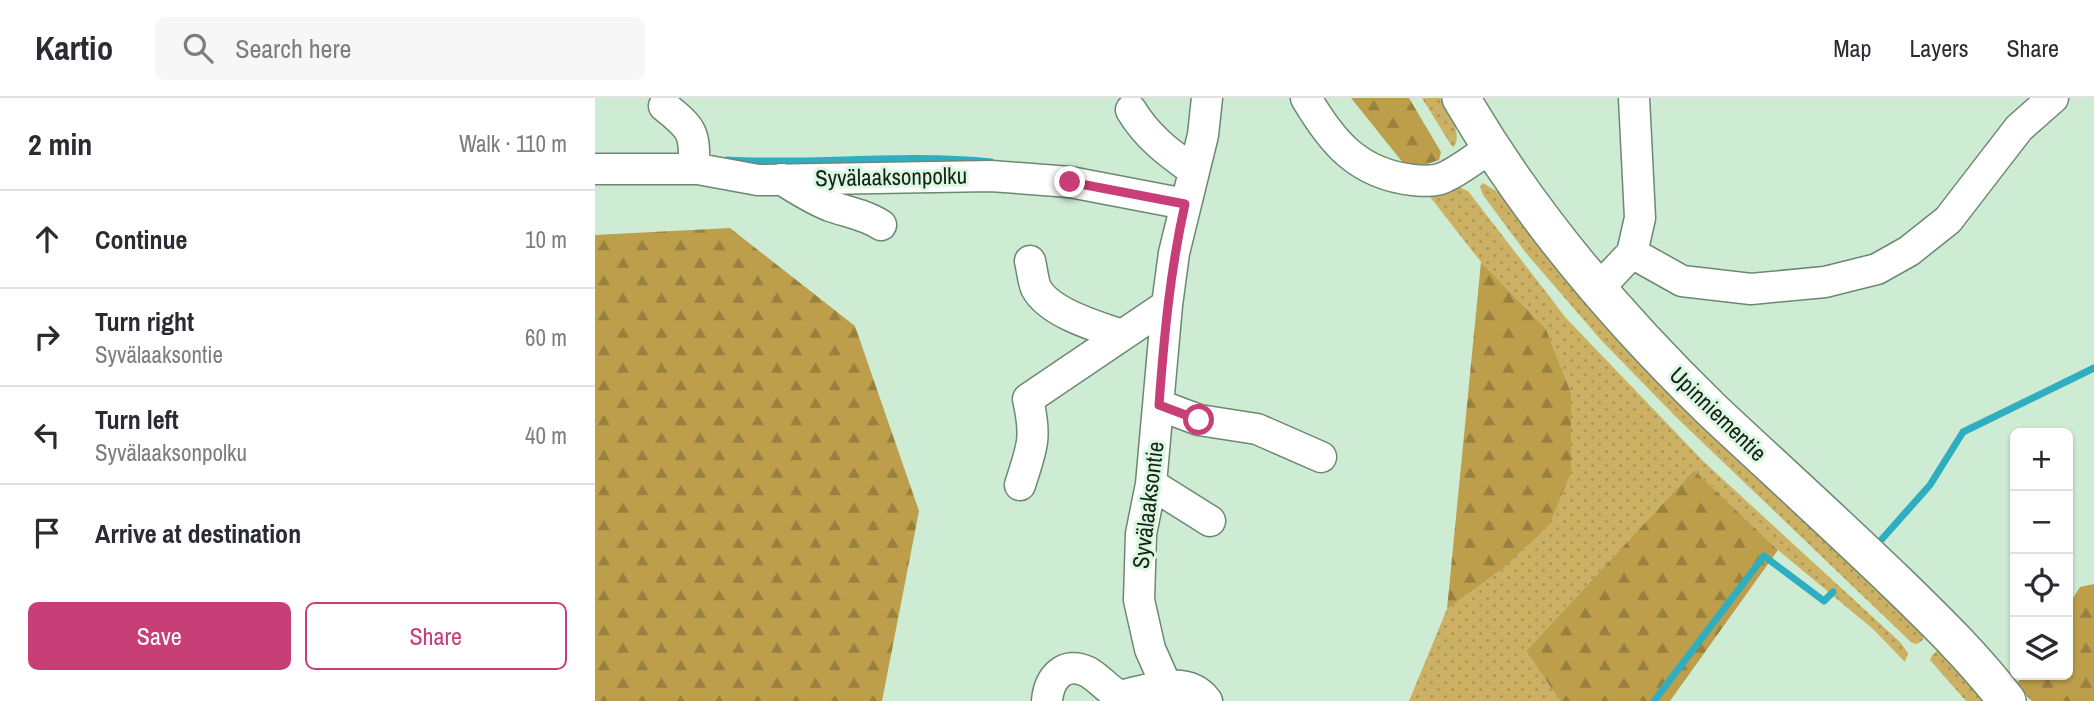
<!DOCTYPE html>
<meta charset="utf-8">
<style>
:root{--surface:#fff;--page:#f7f7f7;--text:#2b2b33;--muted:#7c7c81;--line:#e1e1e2;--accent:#c83e76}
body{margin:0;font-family:"Archivo Narrow",sans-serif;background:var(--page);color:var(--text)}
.controls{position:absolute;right:21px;bottom:21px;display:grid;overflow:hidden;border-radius:10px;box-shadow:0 2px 5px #0004}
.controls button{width:63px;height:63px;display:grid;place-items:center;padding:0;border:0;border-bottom:2px solid var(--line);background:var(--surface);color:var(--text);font:35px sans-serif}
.stop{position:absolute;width:21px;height:21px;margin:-16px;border:5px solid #c83e76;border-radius:50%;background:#fff}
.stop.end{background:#c83e76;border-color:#fff;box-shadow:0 2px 7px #0008}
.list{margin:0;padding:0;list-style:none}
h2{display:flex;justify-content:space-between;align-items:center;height:91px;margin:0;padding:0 28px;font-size:30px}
h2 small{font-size:23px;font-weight:400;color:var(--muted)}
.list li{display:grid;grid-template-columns:46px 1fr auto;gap:21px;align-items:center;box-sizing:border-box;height:98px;padding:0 28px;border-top:2px solid var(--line)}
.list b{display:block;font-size:26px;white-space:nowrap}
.list p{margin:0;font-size:23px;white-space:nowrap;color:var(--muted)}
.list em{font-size:23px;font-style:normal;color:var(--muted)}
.actions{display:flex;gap:14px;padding:21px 28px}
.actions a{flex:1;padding:16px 0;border:2px solid var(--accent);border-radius:10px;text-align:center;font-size:24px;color:var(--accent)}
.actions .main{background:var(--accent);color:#fff}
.icon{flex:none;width:38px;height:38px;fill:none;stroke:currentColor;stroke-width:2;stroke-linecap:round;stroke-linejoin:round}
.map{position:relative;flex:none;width:1499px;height:603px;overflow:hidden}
header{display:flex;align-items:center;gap:42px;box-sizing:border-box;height:98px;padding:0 35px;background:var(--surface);border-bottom:2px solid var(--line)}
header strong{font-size:33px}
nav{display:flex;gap:38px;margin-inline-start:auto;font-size:24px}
.search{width:490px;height:63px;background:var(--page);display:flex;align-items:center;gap:18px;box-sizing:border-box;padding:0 24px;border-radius:10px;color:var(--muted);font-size:26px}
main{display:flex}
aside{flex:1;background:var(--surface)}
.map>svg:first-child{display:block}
.grass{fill:url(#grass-dots)}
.forest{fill:url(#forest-firs)}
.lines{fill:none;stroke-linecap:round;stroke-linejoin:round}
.stream{stroke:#30aec1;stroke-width:7}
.minor-casing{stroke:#6d8872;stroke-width:33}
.major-casing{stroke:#6d8872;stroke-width:40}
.minor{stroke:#fff;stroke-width:30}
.major{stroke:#fff;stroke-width:37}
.route{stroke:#c83e76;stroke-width:9}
.labels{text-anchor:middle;stroke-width:6;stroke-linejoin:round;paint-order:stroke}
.street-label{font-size:23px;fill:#18221a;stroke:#dbf9e0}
</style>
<header>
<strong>Kartio</strong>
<div class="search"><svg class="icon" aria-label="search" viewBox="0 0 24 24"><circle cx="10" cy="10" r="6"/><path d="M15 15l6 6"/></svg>Search here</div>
<nav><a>Map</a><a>Layers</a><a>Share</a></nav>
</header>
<main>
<aside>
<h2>2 min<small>Walk · 110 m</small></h2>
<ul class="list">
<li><svg class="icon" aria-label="ahead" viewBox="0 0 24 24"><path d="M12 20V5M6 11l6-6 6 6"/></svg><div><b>Continue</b></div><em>10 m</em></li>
<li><svg class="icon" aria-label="right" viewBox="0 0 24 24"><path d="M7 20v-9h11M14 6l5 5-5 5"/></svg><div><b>Turn right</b><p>Syvälaaksontie</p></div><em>60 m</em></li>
<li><svg class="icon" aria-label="left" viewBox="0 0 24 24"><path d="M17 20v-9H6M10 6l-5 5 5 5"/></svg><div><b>Turn left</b><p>Syvälaaksonpolku</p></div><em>40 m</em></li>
<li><svg class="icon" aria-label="arrive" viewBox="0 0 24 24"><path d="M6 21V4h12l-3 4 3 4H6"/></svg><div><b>Arrive at destination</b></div></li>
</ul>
<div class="actions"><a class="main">Save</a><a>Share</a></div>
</aside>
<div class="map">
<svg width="1499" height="603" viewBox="0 0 1499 603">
<defs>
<pattern id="grass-dots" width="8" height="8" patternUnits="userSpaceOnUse" patternTransform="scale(1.75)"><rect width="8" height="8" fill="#ccb165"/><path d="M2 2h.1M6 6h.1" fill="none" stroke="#ae9857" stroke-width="1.8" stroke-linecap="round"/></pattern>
<pattern id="forest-firs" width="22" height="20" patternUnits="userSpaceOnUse" patternTransform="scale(1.75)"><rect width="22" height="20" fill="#bc9e4b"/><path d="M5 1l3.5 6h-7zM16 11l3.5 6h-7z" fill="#98803e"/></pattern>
</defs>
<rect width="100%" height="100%" fill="#ceecd3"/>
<path class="grass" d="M827,0H845C853,14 868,34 859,49L856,47Z
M888,85L903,94L1015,233L1089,308L1322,526L1329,536L1328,542L1322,546L1317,545L1081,319L1006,242L931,155L888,97L885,89Z
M857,86L873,93L971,220L1108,363L1305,544L1313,555L1310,564L1278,531L1183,452L1099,372L931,553L965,603H814L852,511L906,472L976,295L951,231L886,164L832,95Z
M1343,552L1392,603H1371L1335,562L1337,557Z"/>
<path class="forest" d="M756,0H814L846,54L844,62L832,66H809Z
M135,130L260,228L324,413L287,603H0V137Z
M886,164L951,231L976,295V375L954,427L906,472L852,511Z
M1099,372L1183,452L1075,603H965L931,553Z
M1499,486V603H1437L1421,587L1428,577H1473V508L1485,489Z"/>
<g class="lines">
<path class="stream" d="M132,62C220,67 309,55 396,64
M1287,441L1335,387L1368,334L1499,270
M1059,603L1169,458L1229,503L1238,494"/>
<defs>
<path id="minor" d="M711,0C737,44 763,76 818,82C828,83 840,84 850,79C865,72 880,60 895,50
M69,8C98,31 100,34 99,71
M536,12C552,39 574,55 599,73
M0,71H103L163,82L396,78L475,84L590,106
M186,81C202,91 217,101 235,108C252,114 271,117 286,127
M1037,155L1087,183L1156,191L1230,184L1282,171L1314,153L1353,122L1424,30L1458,0
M435,163C437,171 438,183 441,190C454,215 503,229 527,237
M1002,192L1037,155L1045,120L1039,0
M564,307L604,322L662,331L726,359
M556,386L615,423
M425,387C437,349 442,341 433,301L572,207
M452,603C454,580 469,562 493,574C505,581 513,592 525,598C553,592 592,575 612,603
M578,603L555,551L544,502L546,436L556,386L572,207L579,155L608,37L612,0"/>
<path id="major" d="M866,0C934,117 1021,219 1118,313C1180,371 1243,428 1304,487C1342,524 1380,561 1412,603"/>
</defs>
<use href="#minor" class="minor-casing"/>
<use href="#major" class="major-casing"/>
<use href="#minor" class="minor"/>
<use href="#major" class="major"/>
</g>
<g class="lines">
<path class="route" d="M475,84L590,106C575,173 569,239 564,307L604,322"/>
</g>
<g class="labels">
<g class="street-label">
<text transform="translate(296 79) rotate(-1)" y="8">Syvälaaksonpolku</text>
<text transform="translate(1123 316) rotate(44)" y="8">Upinniementie</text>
<text transform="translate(553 407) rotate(-83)" y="8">Syvälaaksontie</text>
</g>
</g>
</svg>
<div class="controls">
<button>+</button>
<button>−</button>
<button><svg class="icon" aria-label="locate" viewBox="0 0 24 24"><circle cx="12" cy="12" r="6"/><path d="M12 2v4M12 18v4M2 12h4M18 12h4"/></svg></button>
<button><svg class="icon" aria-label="layers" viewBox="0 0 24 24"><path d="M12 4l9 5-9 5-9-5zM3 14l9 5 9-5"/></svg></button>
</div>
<div class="stop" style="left:604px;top:322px"></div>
<div class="stop end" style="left:475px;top:84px"></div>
</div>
</main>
